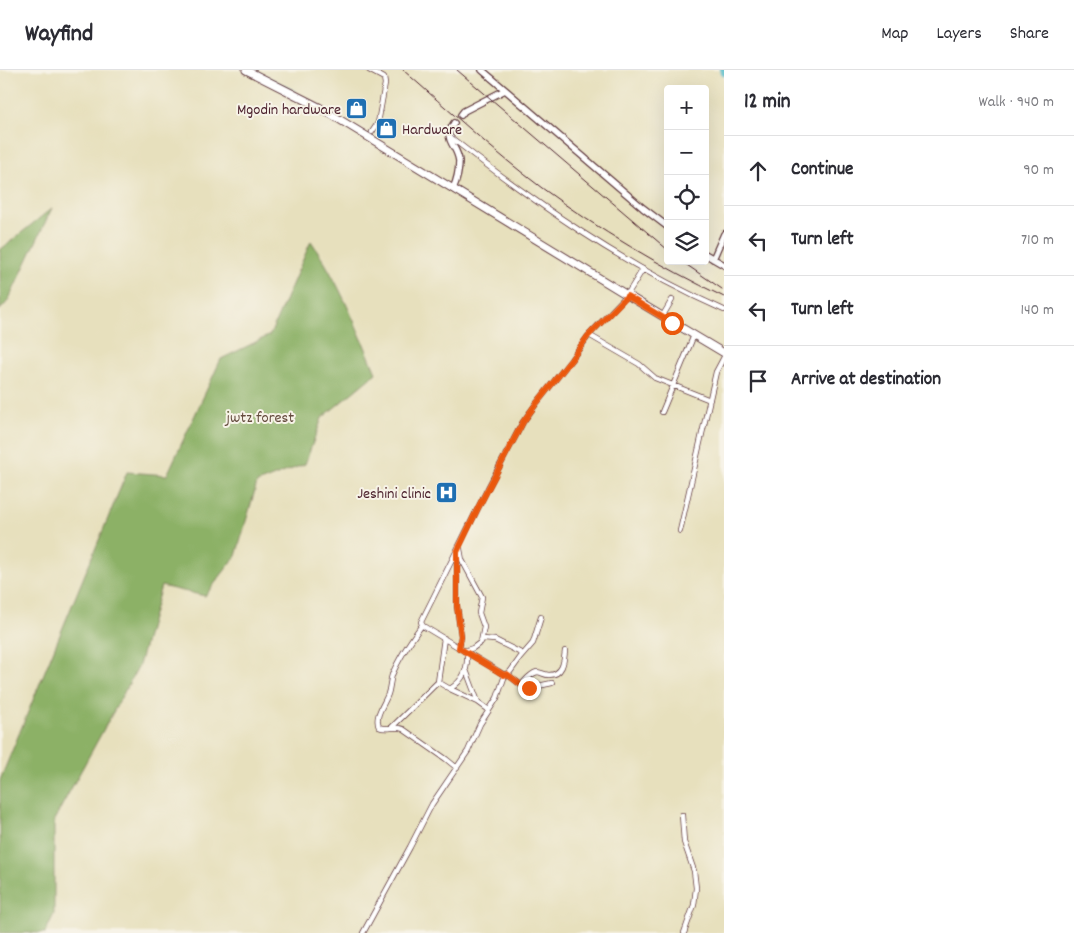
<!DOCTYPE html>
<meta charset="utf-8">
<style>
:root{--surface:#fff;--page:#f7f7f7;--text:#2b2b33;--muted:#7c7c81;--line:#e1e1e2}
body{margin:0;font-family:Dekko,sans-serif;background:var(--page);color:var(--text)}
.controls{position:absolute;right:15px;top:15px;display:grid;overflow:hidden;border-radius:5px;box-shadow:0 5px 20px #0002}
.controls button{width:45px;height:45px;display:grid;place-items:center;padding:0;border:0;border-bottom:1px solid var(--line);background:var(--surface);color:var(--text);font:25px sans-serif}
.stop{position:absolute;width:15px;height:15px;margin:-11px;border:4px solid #ea580c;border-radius:50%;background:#fff}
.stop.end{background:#ea580c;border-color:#fff;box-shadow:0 1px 5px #0008}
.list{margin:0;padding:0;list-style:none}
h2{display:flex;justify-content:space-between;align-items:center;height:65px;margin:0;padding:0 20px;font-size:21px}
h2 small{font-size:16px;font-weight:400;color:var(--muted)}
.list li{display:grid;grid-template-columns:32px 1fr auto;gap:15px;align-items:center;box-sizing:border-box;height:70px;padding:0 20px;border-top:1px solid var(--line)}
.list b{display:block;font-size:19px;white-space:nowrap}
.list em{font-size:16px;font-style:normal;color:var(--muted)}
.icon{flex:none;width:28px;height:28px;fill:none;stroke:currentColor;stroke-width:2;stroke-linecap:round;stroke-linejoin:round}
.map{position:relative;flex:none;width:724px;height:863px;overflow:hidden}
header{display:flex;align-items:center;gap:30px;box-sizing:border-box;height:70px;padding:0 25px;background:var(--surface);border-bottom:1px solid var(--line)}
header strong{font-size:24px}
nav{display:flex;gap:28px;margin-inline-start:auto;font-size:18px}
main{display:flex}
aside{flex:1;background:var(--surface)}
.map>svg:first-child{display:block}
.forest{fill:#8cb166;stroke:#6b6848}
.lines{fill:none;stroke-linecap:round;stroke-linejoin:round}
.stream{stroke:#4fbbca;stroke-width:1}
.river{stroke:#4fbbca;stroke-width:7}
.street-casing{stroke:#623c41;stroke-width:6}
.secondary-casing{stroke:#623c41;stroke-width:8}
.primary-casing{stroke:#623c41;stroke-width:9}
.street{stroke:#fff;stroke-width:4.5}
.secondary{stroke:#fff;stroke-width:5.5}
.primary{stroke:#fff;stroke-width:7}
.rail{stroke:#4a1f2b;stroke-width:1}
.route{stroke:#ea580c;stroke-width:6}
.labels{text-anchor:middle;stroke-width:4;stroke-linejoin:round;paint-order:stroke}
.poi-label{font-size:16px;fill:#4a1f2b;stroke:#f7f3e8;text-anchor:end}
.park-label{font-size:16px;fill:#644b3e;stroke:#f7f3e8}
</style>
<header>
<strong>Wayfind</strong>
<nav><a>Map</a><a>Layers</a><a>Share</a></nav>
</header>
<main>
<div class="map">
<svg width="724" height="863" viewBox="0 0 724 863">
<rect width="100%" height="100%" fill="#f7f3e8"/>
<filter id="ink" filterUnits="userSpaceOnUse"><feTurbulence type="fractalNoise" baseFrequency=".02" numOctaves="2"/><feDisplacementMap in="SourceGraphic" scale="10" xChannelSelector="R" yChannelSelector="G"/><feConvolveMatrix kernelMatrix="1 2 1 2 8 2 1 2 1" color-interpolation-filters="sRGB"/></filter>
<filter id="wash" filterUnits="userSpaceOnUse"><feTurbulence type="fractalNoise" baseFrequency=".0096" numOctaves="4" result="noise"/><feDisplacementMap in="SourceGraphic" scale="20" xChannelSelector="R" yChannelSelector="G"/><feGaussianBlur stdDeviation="1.12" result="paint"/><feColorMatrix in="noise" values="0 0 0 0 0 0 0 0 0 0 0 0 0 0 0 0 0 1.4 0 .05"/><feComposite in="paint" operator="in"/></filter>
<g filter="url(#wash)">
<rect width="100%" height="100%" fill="#e7e0bd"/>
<path class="forest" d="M52,138L8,231L0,240V180Z
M311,171C339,211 357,258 376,303L322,348L305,394L257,413L236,486L205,526L161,516L139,595L54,750V844L45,863H0V710L127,402L167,405L221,289L270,265Z"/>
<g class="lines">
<path class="stream" d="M254,0L295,21"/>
<path class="river" d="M723,0L724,3"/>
</g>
</g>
<g filter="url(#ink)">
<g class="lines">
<defs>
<path id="street" d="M369,0L384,8L385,14L378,53L372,62
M449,66C535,133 624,196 724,240
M662,247L672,230
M589,265L639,294L655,308L710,330
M662,342L694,265
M680,461L716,302L724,287
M460,479L462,490L482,527L479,543L484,557L481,572L473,578L464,581
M457,483V536L461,566L459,578
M422,555C411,570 399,588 392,605C390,611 390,618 388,624C384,635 374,646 379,657C387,661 395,655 403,659L446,689L457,698
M483,569L495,570L523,584
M466,600L478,632L489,640
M507,604L521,615L529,618L552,613
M504,605L510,602L520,588L533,573L541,547
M438,612L450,619C464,610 468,599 467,583
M521,615C525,611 530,604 537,602C541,602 544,605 549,605C563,605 564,591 565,581
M450,619L478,632
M392,657L438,612L444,568
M682,745L684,772L694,801L696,818L694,835L684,863
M363,863L410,777L432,734L468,681L480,654L497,628L504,608V605L498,601L423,556L421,552L488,418L523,352L536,334L571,290L589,265L627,225L643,199"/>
<path id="secondary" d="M482,0L643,138L668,157
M461,45L464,41L505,20
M453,119C457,110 459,100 459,91C457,74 442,71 454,53
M705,184L724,195
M713,189L724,164"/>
<path id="primary" d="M246,0L319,37L627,225L724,283"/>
</defs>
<use href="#street" class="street-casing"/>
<use href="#secondary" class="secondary-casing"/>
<use href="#primary" class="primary-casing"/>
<use href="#street" class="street"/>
<use href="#secondary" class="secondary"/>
<use href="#primary" class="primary"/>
<path class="rail" d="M403,0C449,40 494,82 542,118C599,160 660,196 724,227
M457,0L668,180
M681,191L722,219"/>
</g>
</g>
<g class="lines" filter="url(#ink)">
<path class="route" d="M529,618L521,615L507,604L504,605L459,578L461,566L457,536V482L478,438L523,352L536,334L571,290L588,266L627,226L672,253"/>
</g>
<defs>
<symbol id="shop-square" viewBox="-11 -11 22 22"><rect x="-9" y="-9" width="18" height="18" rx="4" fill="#1f6fb2" stroke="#f7f3e8"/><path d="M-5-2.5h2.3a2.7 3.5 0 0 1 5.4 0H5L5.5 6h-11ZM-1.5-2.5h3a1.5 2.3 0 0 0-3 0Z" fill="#fff"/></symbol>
<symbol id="hospital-square" viewBox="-11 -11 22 22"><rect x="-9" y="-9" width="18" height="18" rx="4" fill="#1f6fb2" stroke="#f7f3e8"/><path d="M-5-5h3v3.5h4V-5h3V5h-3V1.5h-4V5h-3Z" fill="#fff"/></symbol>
</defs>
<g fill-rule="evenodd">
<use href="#shop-square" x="344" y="26" width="25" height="25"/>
<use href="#shop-square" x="374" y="46" width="25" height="25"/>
<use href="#hospital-square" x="434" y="410" width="25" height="25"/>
</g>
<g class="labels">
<g class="poi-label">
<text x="341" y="44">Mgodin hardware</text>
<text x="402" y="64" text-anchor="start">Hardware</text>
<text x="431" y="428">Jeshini clinic</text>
</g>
<g class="park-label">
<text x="260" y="352">jwtz forest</text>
</g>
</g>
</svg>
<div class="controls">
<button>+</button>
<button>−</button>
<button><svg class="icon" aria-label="locate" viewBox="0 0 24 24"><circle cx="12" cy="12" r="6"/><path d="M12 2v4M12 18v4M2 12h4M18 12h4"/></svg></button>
<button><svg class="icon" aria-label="layers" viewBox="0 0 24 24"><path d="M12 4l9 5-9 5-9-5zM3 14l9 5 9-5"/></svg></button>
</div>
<div class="stop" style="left:672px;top:253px"></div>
<div class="stop end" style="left:529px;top:618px"></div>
</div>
<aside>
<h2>12 min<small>Walk · 940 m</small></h2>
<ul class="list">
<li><svg class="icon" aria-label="ahead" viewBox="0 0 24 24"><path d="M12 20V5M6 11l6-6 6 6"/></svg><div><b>Continue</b></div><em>90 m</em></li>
<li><svg class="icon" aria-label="left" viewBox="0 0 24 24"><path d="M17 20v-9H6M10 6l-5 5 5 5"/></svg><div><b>Turn left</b></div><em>710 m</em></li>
<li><svg class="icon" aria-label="left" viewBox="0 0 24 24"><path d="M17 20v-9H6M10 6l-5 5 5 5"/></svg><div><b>Turn left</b></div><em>140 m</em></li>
<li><svg class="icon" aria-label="arrive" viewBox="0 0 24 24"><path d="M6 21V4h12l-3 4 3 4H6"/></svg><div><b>Arrive at destination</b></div></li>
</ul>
</aside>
</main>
